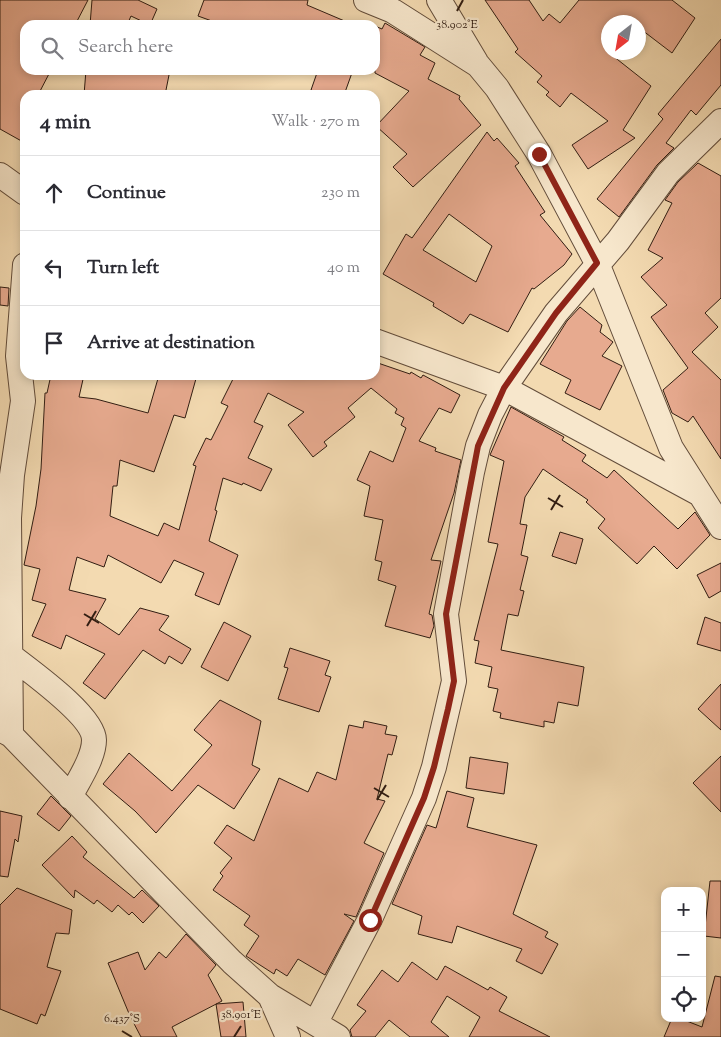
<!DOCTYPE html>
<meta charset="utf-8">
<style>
:root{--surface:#fff;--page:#f2f2f3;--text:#2b2b33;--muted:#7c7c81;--line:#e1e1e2}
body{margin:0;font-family:"Sorts Mill Goudy",serif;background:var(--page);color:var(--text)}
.controls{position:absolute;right:15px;bottom:15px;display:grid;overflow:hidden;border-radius:10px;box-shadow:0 2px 8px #0003}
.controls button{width:45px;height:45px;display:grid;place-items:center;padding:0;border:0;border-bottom:1px solid var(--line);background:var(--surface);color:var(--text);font:25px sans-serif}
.compass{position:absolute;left:601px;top:15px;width:45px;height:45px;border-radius:50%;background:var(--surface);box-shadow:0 2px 8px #0003;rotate:211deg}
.stop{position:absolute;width:15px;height:15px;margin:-11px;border:4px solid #8f2418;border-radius:50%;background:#fff}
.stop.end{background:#8f2418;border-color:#fff;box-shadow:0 1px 5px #0008}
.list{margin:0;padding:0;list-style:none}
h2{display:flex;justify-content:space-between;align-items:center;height:65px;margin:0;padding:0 20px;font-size:21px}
h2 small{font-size:16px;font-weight:400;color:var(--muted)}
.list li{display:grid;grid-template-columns:32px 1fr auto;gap:15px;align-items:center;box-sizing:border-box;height:75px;padding:0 20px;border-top:1px solid var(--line)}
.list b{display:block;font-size:19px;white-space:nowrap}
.list em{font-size:16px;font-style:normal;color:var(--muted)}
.icon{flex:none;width:28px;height:28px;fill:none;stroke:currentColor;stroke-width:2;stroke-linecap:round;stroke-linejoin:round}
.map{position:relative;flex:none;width:721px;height:1037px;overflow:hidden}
.search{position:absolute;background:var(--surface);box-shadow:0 2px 8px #0003;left:20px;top:20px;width:360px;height:55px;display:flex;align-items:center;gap:12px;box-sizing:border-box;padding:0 18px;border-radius:15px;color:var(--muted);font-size:19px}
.panel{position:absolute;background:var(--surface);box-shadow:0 2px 8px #0003;left:20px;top:90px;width:360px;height:290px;border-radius:15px}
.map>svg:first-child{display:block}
.building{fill:#e7aa8f;stroke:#311d12;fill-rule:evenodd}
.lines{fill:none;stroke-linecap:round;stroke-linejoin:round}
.minor-casing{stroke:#624c3a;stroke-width:26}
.minor{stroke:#f7e7cc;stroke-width:24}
.route{stroke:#8f2418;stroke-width:6}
.ticks{fill:none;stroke:#311d12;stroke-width:2}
.ticks-label{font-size:12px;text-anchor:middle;fill:#311d12;stroke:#f7e7cc;stroke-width:4.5;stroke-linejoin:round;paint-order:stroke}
</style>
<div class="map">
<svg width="721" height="1037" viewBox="0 0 721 1037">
<rect width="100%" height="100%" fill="#f3dab1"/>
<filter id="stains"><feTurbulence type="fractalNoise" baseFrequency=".004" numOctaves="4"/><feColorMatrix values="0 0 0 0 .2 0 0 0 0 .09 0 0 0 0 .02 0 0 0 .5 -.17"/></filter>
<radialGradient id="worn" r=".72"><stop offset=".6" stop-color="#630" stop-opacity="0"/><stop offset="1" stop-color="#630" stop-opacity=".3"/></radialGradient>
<path class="building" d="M0,0H88L75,25H25V70H51L38,95H25V143L0,129Z
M92,0H138L157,9L150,25L131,16L127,25H90Z
M204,0H308L307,5L354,25H223L198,16Z
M485,0H529L543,21L549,14L560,23L579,0H672L695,18L672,53L638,27V22H633L629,19L626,22H608V52L651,86L623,130L635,138L588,169L572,145L608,121L571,93L560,107L546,95L549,92L537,82L542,76L515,52L518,49Z
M385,23L425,47L420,55L435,63L428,79L460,96L459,99L481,125L413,187L393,167L407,154L376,126L409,91L375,73V26L382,29Z
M721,39V85L696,115L691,110L666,143L674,148L657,165L619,217L597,199L663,119L658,114Z
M86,70H170L165,95H84Z
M318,70H353L344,95H325L311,90Z
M487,132L494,141L497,138L519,163L515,166L545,212L540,215L572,254L564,265L534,289L532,288L508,332L470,314L463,324L433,306L434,303L383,274L406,234L412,238ZM449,214L492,246L476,282L423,250Z
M698,163L721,176V298L705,313L718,327L692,352L721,380V459L693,416L688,422L672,413L663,390L688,368L651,317L667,305L641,277L663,258L648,250L672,203L665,200L678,182Z
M0,287L9,288L8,306L0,305Z
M580,307L602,325L600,332L613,342L602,356L622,366L600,410L565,393L571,380L540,364L567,321Z
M375,362L410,374L411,372L421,378L423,375L460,395L451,413L439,408L419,441L436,448L435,451L461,460L454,493L431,560L441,561L429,614L432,615L434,626L430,638L385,626L396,586L378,580L382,562L375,560L383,520L364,516L370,486L357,480L370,451L393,462L406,428L401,425L404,418L395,413L397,409L371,388L348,408L355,417L324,442L327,446L313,457L288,425L304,412L268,393L254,422L263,426L248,458L272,469L261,491L243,483L242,485L223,478L215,510L217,511L209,541L238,555L219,605L195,595L204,573L174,560L161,583L108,555L104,567L77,557L69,590L106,599L95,619L119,635L140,608L169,616L159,630L191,649L182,664L169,656L165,664L143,650L105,699L83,683L105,654L66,635L61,649L32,636L46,604L32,600L40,569L24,565L36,506L41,469L45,393H47L51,375H84L79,397L96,399L148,413L159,375H197L185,418L174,415L154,472L120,460L117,486H113L110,516L158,536L164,523L179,530L196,466L193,465L206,438L211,440L228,406L221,403L235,375H375Z
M511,407L564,437L562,440L586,455L582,461L607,478L614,470L678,529L695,512L710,535L677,569L654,546L637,564L598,528L605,519L586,502L588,500L543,469L525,497L520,524L527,525L521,555L528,557L520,590L524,591L518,616L508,614L501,650L584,667L578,706L558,702L554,723L544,721V727L500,718L501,713L493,711L498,689L488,687L492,667L475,663L479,641L474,640L498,544L488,542L504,461L490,455Z
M560,532L583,539L576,564L552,556Z
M721,563V591L709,598L697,575Z
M705,617L721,623V651L697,644Z
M224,622L251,636L228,681L201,667Z
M290,648L330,661L325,675L331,677L319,712L278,699L288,668L284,667Z
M721,684V730L698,709Z
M220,700L261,721L252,765L260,769L234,809L198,785L156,833L135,811L103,784L129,753L172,791L212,745L194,730Z
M364,721L387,726L385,734L397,736L392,755L388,754L377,799L385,801L364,843L384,853L356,917L344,914L354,921L325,975L298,959L287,976L276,969L274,974L246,956L259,936L244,925L250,916L213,890L223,876L220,873L232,858L214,843L227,825L254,841L279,778L308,792L317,772L336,780L349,725L363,728Z
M721,756V812L693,783Z
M470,757L508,763L504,794L466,788Z
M447,791L474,798L467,827L537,845L513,914L548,932L545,937L558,944L542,974L516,961L522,949L457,926L452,943L418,934L422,916L392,904L427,825L436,828Z
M51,796L71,816L59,831L37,814Z
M0,811L22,816L18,842L15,839L8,877L0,876Z
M72,836L87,852L83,857L134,898L142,890L159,906L143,923L132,912L129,915L118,905L112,912L97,900L94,904L75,890L74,898L42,865Z
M710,881H721V938L704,936Z
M17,888L72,910L69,934L56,933L47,967L61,971L45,1016L41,1014L37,1024L0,1009V905Z
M186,934L216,965L208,975L222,1001L172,1027L177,1037H141L130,1016L108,963L138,952L145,970L159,952L166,958Z
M412,962L437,980L445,966L488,990L490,987L507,997L499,1011L550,1037H469L480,1017L447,996L431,1022L449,1037H410L389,1020L375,1037H352L350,1030L366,1011L357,1005L382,970L398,982Z
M715,976L721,977V1037H664L672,1018H679L702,1027Z
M243,1002L246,1037H221L216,1004Z"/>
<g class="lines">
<defs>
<path id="minor" d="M366,0L393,11L478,65L497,88L539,154L597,263L671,448L721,527
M439,0L476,62
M0,175L25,193
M375,341L504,388L698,493
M11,656C30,671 94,716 94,740C94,758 78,781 70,797
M0,729L11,735L232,962L270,996L338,1037
M11,735L9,518L12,475L23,401L18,356L25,265
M270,996L288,1037
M316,1022L370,919L424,798L434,767L454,681L446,614L472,472L478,446L490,415L504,388L556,313L618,241L668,173L721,121"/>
</defs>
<use href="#minor" class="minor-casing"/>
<use href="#minor" class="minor"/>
</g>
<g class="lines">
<path class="route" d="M370,920L424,798L434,767L448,709L454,681L446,614L478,446L504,388L556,313L597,263L539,154"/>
</g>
<path class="ticks" d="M457,11L463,0M548,498L563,507M551,510L560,495M84,614L99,623M87,626L96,611M374,788L389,797M377,800L386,785M122,1031L132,1037M234,1037L241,1026"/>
<g class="ticks-label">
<text x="457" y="28">38.902°E</text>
<text x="241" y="1018">38.901°E</text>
<text x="122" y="1022">6.437°S</text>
</g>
<rect width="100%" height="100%" filter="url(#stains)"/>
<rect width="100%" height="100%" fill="url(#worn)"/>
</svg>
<div class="controls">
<button>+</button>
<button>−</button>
<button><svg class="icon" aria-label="locate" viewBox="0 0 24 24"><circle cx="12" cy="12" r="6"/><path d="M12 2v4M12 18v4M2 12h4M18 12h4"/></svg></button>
</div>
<svg class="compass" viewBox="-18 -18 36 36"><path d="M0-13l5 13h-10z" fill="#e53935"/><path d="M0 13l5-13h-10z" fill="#7c7c81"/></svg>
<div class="stop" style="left:370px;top:920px"></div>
<div class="stop end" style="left:539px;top:154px"></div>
<div class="search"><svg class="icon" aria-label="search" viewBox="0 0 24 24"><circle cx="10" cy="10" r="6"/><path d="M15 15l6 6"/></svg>Search here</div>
<section class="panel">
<h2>4 min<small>Walk · 270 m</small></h2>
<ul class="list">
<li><svg class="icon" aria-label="ahead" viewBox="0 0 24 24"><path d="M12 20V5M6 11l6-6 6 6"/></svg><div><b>Continue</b></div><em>230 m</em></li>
<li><svg class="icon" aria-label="left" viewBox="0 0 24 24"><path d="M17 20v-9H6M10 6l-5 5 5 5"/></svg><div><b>Turn left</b></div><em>40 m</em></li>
<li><svg class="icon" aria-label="arrive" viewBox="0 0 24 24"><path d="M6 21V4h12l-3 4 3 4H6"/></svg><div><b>Arrive at destination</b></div></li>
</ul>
</section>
</div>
